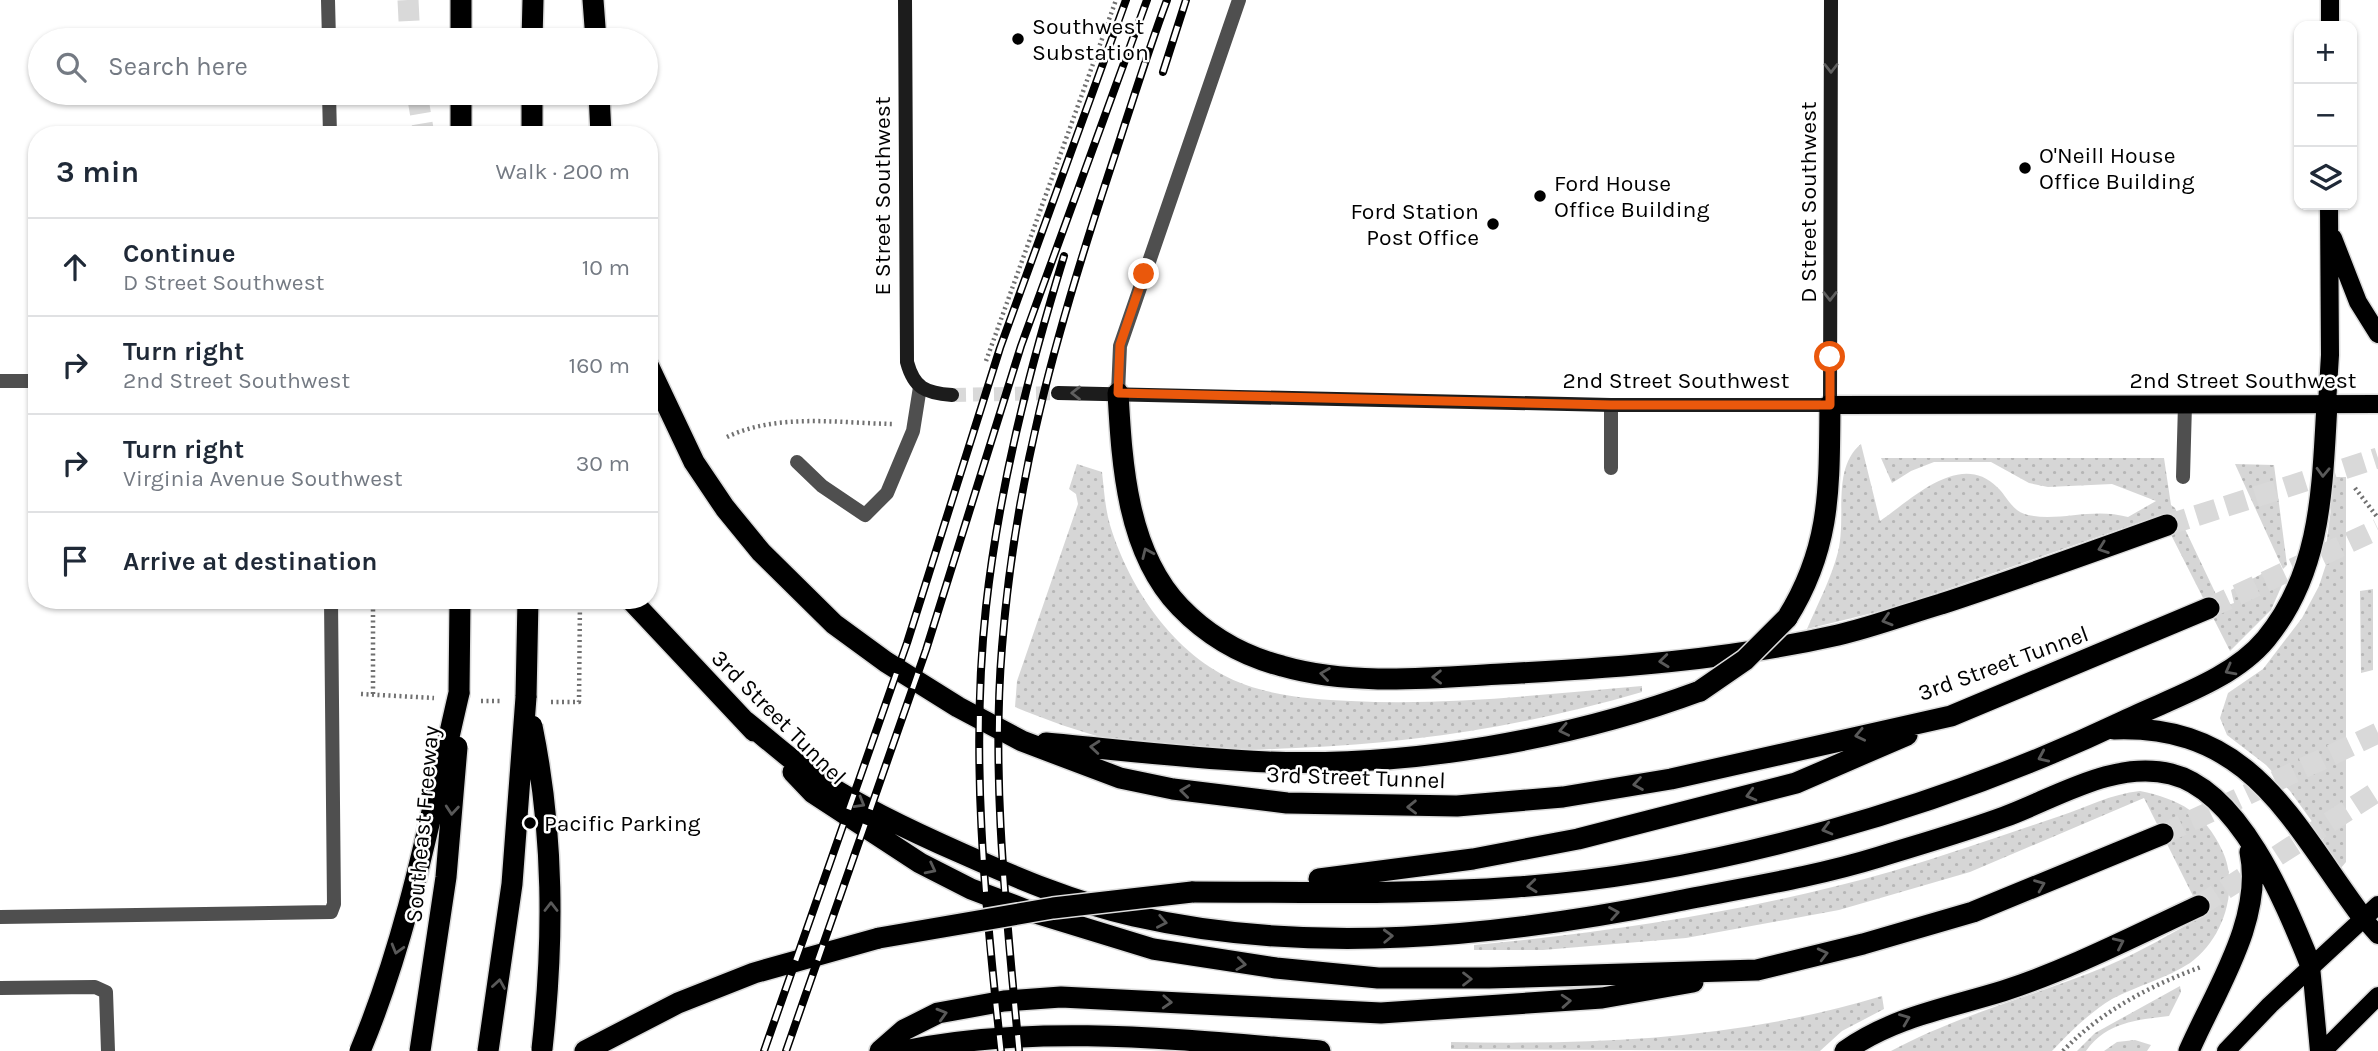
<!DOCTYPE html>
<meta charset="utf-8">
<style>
:root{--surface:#fff;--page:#f6f6f7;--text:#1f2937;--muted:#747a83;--line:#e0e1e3}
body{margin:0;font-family:Karla,sans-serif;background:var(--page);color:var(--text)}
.controls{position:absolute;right:21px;top:21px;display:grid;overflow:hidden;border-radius:14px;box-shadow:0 2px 5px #0004}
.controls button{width:63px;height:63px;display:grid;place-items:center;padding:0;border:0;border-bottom:2px solid var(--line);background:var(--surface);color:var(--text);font:35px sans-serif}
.stop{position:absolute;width:21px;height:21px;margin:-16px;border:5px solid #ea580c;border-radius:50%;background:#fff}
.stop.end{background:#ea580c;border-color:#fff;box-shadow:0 2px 7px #0008}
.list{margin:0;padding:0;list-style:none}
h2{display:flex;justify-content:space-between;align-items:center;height:91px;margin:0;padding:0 28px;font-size:30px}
h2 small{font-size:23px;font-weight:400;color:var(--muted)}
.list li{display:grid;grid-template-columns:46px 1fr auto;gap:21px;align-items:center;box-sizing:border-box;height:98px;padding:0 28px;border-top:2px solid var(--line)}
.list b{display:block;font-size:26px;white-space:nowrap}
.list p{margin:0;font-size:23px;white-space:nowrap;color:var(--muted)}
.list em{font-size:23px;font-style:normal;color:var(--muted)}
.icon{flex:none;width:38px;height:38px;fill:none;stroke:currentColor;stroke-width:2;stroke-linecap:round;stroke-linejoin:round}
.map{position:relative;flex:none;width:2378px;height:1051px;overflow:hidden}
.search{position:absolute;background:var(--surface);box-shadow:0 2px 5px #0004;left:28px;top:28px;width:630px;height:77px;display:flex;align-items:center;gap:18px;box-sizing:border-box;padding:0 24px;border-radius:38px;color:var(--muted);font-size:26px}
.panel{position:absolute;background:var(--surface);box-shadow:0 2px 5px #0004;left:28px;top:126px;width:630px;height:483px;border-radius:28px}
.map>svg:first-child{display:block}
.grass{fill:url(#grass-dots)}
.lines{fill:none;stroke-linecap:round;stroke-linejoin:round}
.secondary-tunnel{stroke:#d9d9d9;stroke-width:14;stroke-dasharray:14 7;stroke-linecap:butt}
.highway-tunnel{stroke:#d9d9d9;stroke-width:21;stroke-dasharray:21 10;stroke-linecap:butt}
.primary-casing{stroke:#dbdbdb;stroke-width:21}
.highway-casing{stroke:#dbdbdb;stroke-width:24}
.path{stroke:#717171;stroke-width:4.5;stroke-dasharray:2 3.5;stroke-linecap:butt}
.lane{stroke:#4f4f4f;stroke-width:14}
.secondary{stroke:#1c1c1c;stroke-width:14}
.primary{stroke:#000;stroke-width:18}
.highway{stroke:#000;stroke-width:21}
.rail-casing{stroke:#000;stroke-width:8}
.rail{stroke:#fff;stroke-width:5;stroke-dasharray:16;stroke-linecap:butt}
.highway-bridge-casing{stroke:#dbdbdb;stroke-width:24;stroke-linecap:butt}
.highway-bridge{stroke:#000;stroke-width:21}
.oneway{stroke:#606060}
.oneway2{stroke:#595959}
.route{stroke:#ea580c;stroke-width:9}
.poi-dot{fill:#000;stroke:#fff;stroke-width:2.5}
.labels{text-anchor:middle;stroke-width:5;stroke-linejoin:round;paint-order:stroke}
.poi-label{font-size:23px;fill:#000;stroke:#fff;text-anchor:start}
.street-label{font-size:23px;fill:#000;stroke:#fff}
</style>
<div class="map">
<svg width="2378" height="1051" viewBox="0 0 2378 1051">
<defs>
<pattern id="grass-dots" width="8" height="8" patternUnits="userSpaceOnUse" patternTransform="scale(1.75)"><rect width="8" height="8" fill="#d6d6d6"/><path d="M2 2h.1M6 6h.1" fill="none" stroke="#b6b6b6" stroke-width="1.8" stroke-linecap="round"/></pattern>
</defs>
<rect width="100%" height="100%" fill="#fff"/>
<path class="grass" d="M1861,444L1880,521C1911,500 1960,450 1997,487C2008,497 2011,511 2028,515C2060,522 2092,507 2128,517L2156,501L2112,484L2048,487L2029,483L1991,462H1934L1911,471L1892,483L1881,458H2164L2171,505L2175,508L2222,607L2234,603L2231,590L2273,568L2282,585L2271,610L2230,651L2161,515L1893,608L1807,629C1818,603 1831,579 1838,552C1847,517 1831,469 1861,444Z
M1077,464L1102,472C1104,489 1105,508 1110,525C1130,591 1178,661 1246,685C1280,697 1315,699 1351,701C1448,706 1546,694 1642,686V692C1525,726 1418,743 1296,748C1254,750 1211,752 1169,749C1116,745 1064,727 1015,707L1017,681L1078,504L1076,494L1069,489Z
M2235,464L2274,465L2287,565L2283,569Z
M2331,477H2346V862L2341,868L2320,842L2324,838L2290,791L2266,765L2227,735L2220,718L2228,693L2263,669L2302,618L2319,586L2331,549L2326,546L2331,509Z
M2373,589V670L2361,673L2360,591Z
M2140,791C2179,799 2205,813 2222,850C2240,887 2224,939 2190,963C2167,978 2137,986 2112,999C2089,1013 2070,1032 2052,1051H1891C1960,1014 2035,996 2107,966C2140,952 2172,933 2203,916L2144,798L1970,872L1839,910L1686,938L1543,950H1474V945C1615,932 1756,910 1893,871C1949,854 2004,835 2060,816C2087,807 2111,794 2140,791Z
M2180,986L2181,992L2169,1016C2136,1020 2107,1022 2086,1051H2077L2095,1033Z
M1882,996L1884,1009L1842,1031L1820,1051L1451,1049V1042C1597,1045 1741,1039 1882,996Z
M2135,1040L2151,1045L2147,1051H2104L2117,1042Z"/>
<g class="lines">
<path class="secondary-tunnel" d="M952,395L1058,393"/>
<path class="highway-tunnel" d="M408,0L410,40
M417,93L424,135
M2167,525L2378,458
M2209,608L2378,529
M2163,834L2378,733
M2199,906L2378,791"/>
<defs>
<path id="primary" d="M2330,26V0
M2333,238L2358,302L2378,334
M2327,404L2330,355L2329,205
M1830,405L2378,404
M2363,918L2378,935
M2311,966L2319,1051
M2226,1051L2270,1005L2378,905
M2323,1051L2378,996"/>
<path id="highway" d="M593,0L596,40
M461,40V0
M532,40L533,0
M599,93L601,135
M461,135V93
M532,135V93
M649,367L694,462L725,508L761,552L834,624L886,662L958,707L1022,741L1120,778L1173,789L1287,803L1457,806L1563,797L1671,779L1951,716L2209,608
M1118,393C1122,465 1127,552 1180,607C1208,636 1243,656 1282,666C1351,686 1430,678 1501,674C1614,668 1728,660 1838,635C1873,627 1907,614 1941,604C2017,579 2092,552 2167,525
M631,600L754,731
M1787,618C1832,546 1829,486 1830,405
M459,693L460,600
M526,697L528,600
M745,721C770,741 794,763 821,781C864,809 913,832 961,853C1017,878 1073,902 1134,916C1310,956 1497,937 1673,902C1742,888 1811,878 1879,857C1921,844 1963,832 2004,817C2056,798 2114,760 2171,774C2241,791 2286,905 2311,966
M2114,729C2252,724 2291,822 2363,918
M1046,743C1120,750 1194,759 1268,762C1409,767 1568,740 1700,691
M793,772L813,793L920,863L971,889L1029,911L1153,949L1276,968L1378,978H1489L1757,970L1863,944L1973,912L2163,834
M1319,879L1473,859L1578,839L1796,783L1907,735
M1192,892C1300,892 1408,895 1516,887C1716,873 1943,807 2124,721C2171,698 2232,680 2266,639C2322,571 2322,488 2327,404
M585,1051L678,1003L754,973L879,938
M880,1051L904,1030L938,1013L1004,1001L1061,997L1381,1013L1602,998L1693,982
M904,1051C1041,1023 1182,1040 1320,1051
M1845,1051C1893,1017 1948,1008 2003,991C2071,969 2134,936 2199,906
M2189,1051C2215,991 2264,919 2250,852"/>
</defs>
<use href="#primary" class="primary-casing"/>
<use href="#highway" class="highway-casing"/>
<path class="path" d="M986,361L1116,0
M727,437C777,413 838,423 892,424
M649,485L654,482
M2355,488L2378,518
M361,694L434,698
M373,694V600
M481,701H500
M551,702H579L580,600
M2063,1051C2100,1012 2151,985 2201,967"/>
<path class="lane" d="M328,0L329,40
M329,93L330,135
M0,381H37
M1118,393L1120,346L1239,0
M1611,405V468
M797,462L822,486L865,515L887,493L913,431L920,387
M2183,477L2185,404
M0,917L331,912L334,904L331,600
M0,988L95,987L106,992L108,1051"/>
<path class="secondary" d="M905,0L907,362C914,388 925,393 952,395
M1058,393L1611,405H1830L1831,0"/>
<use href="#primary" class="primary"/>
<use href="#highway" class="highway"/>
<defs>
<path id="rail" d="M1163,72L1186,0
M764,1051L907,643L1000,348L1126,0
M786,1051L926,650L1021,346L1147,0
M1001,1051C985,905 970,754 986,607C999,488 1029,371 1064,256
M1019,1051C1007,919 991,780 1002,647C1015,480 1055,337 1107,179C1127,119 1145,59 1167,0"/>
</defs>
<use href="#rail" class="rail-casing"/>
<use href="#rail" class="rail"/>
<defs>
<path id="highway-bridge" d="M1700,691L1745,660L1787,618
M532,726C554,834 554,940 542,1049
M879,938L1053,908L1192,892
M360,1051C408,937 431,813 459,693
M420,1051L446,877L457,747
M488,1051L512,884L526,697"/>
</defs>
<use href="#highway-bridge" class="highway-bridge-casing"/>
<use href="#highway-bridge" class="highway-bridge"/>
</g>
<defs><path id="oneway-chevron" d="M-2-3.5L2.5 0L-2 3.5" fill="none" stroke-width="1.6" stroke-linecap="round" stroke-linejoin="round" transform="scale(1.75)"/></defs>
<g class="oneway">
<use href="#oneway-chevron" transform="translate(1831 68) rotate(90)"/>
<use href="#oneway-chevron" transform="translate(1830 296) rotate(90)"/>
<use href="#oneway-chevron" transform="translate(1076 393) rotate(180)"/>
</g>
<g class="oneway2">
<use href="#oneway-chevron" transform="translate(2323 472) rotate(92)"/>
<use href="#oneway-chevron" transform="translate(2103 548) rotate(160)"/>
<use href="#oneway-chevron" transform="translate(1147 553) rotate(-114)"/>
<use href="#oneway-chevron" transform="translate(1887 620) rotate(163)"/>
<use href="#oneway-chevron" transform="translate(1664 661) rotate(174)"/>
<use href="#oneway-chevron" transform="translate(2230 670) rotate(152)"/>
<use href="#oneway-chevron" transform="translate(1325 674) rotate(-172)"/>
<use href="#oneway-chevron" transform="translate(1437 677) rotate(179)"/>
<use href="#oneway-chevron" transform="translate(1564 730) rotate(168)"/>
<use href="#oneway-chevron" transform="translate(1860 735) rotate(168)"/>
<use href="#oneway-chevron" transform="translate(1095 747) rotate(-175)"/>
<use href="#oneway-chevron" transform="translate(2043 757) rotate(156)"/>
<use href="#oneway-chevron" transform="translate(1638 784) rotate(171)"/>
<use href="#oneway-chevron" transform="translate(1185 791) rotate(-173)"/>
<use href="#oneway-chevron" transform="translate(1751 795) rotate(165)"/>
<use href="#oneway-chevron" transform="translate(860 803) rotate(30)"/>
<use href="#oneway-chevron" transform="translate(1412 807) rotate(179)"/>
<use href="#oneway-chevron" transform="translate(452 810) rotate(95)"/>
<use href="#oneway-chevron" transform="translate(1827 829) rotate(165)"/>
<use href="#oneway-chevron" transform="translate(931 869) rotate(27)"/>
<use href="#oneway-chevron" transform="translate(2040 885) rotate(-22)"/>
<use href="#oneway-chevron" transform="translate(1532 886) rotate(174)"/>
<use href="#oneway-chevron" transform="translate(551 907) rotate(-90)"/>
<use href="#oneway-chevron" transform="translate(1614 913) rotate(-10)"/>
<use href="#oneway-chevron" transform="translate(1162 922) rotate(11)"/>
<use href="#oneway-chevron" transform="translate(1388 936) rotate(-2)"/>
<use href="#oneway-chevron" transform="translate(2119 943) rotate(-25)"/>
<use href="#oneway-chevron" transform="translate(397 949) rotate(106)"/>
<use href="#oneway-chevron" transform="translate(1823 954) rotate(-14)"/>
<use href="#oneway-chevron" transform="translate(1241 964) rotate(7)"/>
<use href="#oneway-chevron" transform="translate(1467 979)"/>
<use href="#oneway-chevron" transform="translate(499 984) rotate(-81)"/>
<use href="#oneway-chevron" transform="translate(1566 1001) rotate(-4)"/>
<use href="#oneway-chevron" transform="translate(1167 1002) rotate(3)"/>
<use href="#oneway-chevron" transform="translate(942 1014) rotate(-16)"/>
<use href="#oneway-chevron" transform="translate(1905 1019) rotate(-22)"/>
</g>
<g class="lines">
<path class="route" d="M1144,274L1120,345L1118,393L1611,405H1830V357"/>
</g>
<g class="poi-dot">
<circle cx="1018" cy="39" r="7"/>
<circle cx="2025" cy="168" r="7"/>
<circle cx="1540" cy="196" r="7"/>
<circle cx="1493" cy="224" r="7"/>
<circle cx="530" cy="823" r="7"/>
</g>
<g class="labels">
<g class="poi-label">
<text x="1032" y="34">Southwest<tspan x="1032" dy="26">Substation</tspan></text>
<text x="2039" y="163">O'Neill House<tspan x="2039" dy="26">Office Building</tspan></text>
<text x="1554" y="191">Ford House<tspan x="1554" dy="26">Office Building</tspan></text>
<text x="1479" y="219" text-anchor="end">Ford Station<tspan x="1479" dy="26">Post Office</tspan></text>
<text x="544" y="831">Pacific Parking</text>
</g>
<g class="street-label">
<text transform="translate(882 196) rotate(-90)" y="8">E Street Southwest</text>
<text transform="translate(1808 202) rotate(-90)" y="8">D Street Southwest</text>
<text x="1676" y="388">2nd Street Southwest</text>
<text x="2243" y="388">2nd Street Southwest</text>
<text transform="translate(2003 663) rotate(-20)" y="8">3rd Street Tunnel</text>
<text transform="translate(779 717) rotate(45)" y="8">3rd Street Tunnel</text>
<text transform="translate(1356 777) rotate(2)" y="8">3rd Street Tunnel</text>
<text transform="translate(422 824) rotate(-85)" y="8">Southeast Freeway</text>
</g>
</g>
</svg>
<div class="controls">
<button>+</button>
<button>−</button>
<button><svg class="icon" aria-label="layers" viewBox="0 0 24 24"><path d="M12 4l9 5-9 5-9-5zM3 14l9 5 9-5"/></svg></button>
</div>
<div class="stop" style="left:1830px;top:357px"></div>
<div class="stop end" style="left:1144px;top:274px"></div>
<div class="search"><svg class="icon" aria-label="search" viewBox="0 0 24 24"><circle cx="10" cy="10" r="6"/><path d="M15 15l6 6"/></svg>Search here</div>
<section class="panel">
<h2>3 min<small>Walk · 200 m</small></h2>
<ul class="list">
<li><svg class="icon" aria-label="ahead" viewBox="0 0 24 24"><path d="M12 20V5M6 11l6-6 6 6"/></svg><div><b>Continue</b><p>D Street Southwest</p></div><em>10 m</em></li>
<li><svg class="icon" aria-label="right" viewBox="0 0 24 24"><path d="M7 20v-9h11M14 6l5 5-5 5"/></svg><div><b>Turn right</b><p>2nd Street Southwest</p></div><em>160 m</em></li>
<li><svg class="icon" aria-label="right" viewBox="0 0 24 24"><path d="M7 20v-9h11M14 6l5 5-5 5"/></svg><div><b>Turn right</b><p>Virginia Avenue Southwest</p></div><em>30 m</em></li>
<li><svg class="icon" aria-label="arrive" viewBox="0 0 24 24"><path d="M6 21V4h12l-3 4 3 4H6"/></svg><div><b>Arrive at destination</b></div></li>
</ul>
</section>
</div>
